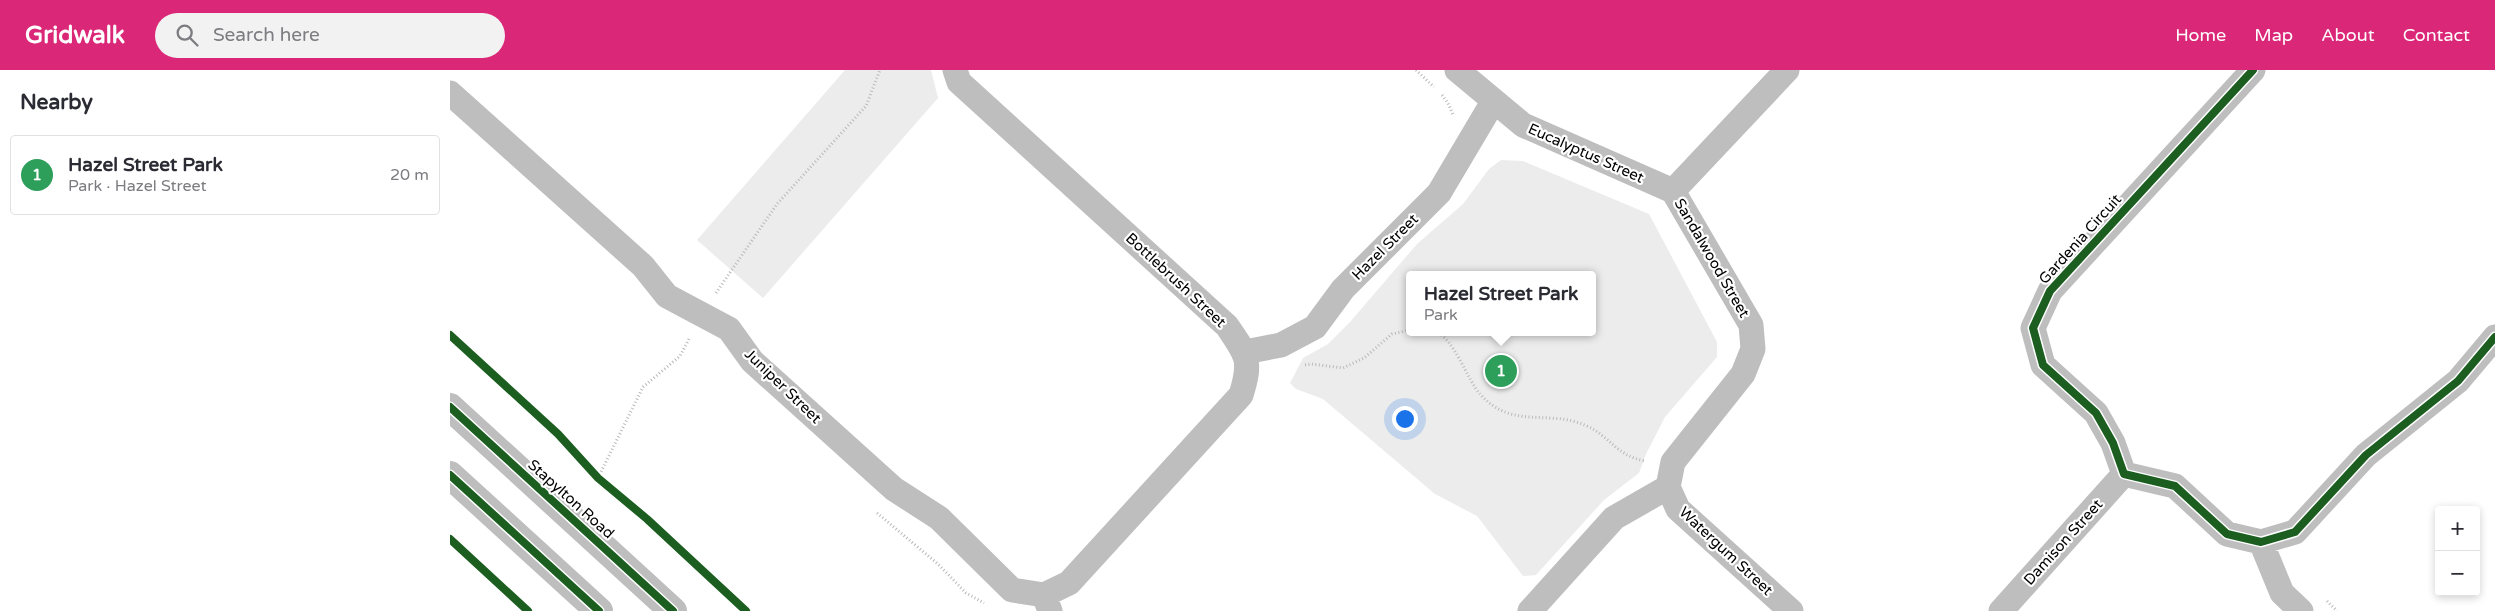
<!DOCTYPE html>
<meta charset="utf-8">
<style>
:root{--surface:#fff;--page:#f2f2f3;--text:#2b2b33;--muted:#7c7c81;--line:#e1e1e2;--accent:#db2777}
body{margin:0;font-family:"Varela Round",sans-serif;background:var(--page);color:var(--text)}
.controls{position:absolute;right:15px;bottom:15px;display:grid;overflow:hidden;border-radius:5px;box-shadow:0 2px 8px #0003}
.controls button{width:45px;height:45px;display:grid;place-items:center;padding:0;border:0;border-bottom:1px solid var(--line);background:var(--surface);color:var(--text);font:25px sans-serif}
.you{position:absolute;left:954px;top:348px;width:18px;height:18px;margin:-12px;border:4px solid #fff;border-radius:50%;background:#1a73e8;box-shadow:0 0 0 8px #1a73e833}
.badge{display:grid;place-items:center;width:32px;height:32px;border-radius:50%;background:var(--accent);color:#fff;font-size:16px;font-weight:700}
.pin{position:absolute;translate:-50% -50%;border:2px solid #fff;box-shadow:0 1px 5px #0006}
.popup{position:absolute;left:956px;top:201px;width:190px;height:65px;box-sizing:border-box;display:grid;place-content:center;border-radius:5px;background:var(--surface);filter:drop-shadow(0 1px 4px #0005);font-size:16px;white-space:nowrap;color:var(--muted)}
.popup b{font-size:19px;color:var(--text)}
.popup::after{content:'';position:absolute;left:50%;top:100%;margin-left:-10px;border:10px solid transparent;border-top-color:var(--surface)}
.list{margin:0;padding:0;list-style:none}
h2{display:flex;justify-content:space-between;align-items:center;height:65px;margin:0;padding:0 20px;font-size:21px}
h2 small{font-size:16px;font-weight:400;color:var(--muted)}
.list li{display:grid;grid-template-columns:32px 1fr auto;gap:15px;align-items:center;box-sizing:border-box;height:80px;margin:0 10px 10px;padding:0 10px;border:1px solid var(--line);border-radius:5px}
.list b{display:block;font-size:19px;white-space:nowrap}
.list p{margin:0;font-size:16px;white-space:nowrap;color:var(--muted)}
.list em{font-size:16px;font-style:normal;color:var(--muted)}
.icon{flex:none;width:28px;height:28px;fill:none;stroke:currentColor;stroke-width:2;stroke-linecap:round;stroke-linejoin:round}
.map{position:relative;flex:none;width:2045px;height:541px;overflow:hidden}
header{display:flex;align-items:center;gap:30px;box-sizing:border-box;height:70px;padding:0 25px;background:var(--accent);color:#fff}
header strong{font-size:24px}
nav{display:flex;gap:28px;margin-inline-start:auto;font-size:18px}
.search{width:350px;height:45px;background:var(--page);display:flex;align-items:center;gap:12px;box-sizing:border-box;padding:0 18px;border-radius:28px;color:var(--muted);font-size:19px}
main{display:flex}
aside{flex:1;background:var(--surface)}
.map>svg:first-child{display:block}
.green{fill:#ececec;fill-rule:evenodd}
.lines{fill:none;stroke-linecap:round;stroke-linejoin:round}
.path{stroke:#b9b9b9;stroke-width:3;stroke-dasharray:1 2.5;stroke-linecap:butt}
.minor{stroke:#bebebe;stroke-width:25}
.primary{stroke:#bebebe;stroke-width:28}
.cycleway-casing{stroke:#fff;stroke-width:11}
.cycleway{stroke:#1b5e20;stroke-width:8}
.labels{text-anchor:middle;stroke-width:4.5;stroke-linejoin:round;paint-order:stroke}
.street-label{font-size:15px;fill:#000;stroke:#fff}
</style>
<header>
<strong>Gridwalk</strong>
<div class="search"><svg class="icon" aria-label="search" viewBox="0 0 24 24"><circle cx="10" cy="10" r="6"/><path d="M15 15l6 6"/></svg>Search here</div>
<nav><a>Home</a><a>Map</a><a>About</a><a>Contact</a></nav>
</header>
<main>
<aside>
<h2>Nearby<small></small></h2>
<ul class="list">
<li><span class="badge" style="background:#2e9e5b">1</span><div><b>Hazel Street Park</b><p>Park · Hazel Street</p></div><em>20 m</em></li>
</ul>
</aside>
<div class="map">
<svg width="2045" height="541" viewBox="0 0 2045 541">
<rect width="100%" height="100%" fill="#fff"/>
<path class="green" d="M395,0H481L488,28L313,228L247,170Z
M1051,90L1073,91L1199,144L1267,272V287L1215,347L1196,384L1189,403L1154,430L1086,505L1073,506L1027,446L985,424L873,329L846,319L840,313L853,288L878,274L900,252L967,174L1013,134L1039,99ZM960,205H1142V262H960Z"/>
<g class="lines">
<path class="path" d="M966,0L984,17
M992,25L998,33L1003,45
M266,223L327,134L416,36L430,0
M985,262C1004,267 1017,310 1030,324C1063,361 1098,338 1137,356C1161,367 1165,385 1195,391
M855,295L861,294L893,298L914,288L942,264L960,260
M148,408L193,317L230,286L239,269
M427,443L488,494L516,523L534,533
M1877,531L1887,541"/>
<path class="minor" d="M505,0L509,12L777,256C797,285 802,290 791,325L619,513L594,525
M1007,0L1073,55L1223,121
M1803,0L1600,221L1583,258L1593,295L1646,343L1663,373L1674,404L1725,416L1777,464L1811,472L1845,462L1916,385L2008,311L2045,267
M0,23L193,196L217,226L279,259L302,291L444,419L489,448L562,520L594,525L600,541
M1223,121L1337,0
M795,282L831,275L865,257L893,219L989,123L1043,32
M1218,417L1228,439L1341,541
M1811,472L1832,523L1851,541
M1080,541L1164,448L1218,417L1223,392L1293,304L1303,279L1301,255L1223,121
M1551,541L1674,404"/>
<path class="primary" d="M0,337L223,541
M0,405L149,541"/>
<defs>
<path id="cycleway" d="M1803,0L1600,221L1583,258L1593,295L1646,343L1663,373L1674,404L1725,416L1777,464L1811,472L1845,462L1916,385L2008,311L2045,267
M0,265L108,364L148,408L197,449L296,541
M0,337L223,541
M0,405L149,541
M0,469L78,541"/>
</defs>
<use href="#cycleway" class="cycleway-casing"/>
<use href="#cycleway" class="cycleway"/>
</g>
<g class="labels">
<g class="street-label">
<text transform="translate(1136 83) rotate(24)" y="5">Eucalyptus Street</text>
<text transform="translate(1630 169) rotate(-48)" y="5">Gardenia Circuit</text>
<text transform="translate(935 177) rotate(-45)" y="5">Hazel Street</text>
<text transform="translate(1262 188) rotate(60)" y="5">Sandalwood Street</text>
<text transform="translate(726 210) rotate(43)" y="5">Bottlebrush Street</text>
<text transform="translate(333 316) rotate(44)" y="5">Juniper Street</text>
<text transform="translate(121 429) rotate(42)" y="5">Stapylton Road</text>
<text transform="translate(1613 472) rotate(-48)" y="5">Damison Street</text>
<text transform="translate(1276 481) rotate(43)" y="5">Watergum Street</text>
</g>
</g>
</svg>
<div class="controls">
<button>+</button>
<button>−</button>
</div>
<div class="you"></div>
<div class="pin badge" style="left:1051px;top:301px;background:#2e9e5b">1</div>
<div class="popup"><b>Hazel Street Park</b>Park</div>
</div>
</main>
